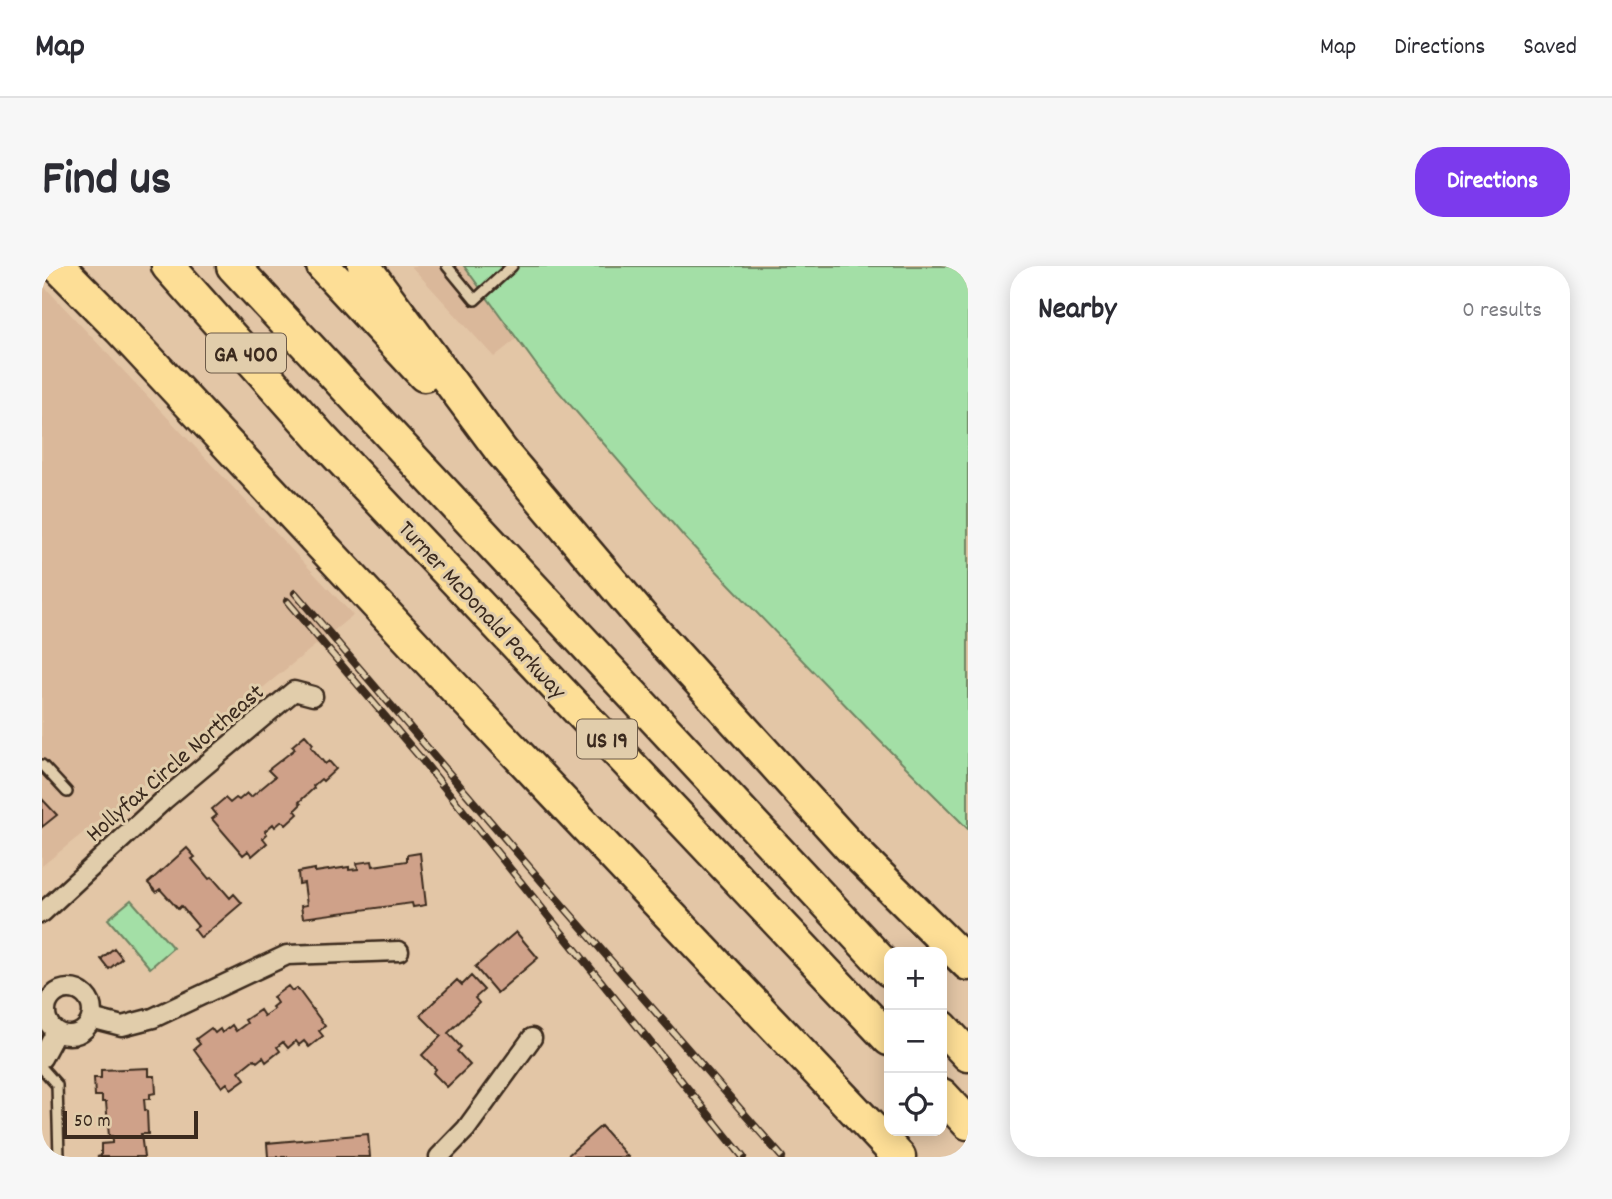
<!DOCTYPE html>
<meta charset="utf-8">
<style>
:root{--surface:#fff;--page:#f7f7f7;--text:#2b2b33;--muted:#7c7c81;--line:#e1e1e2;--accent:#7c3aed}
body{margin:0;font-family:Dekko,sans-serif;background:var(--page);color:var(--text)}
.controls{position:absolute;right:21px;bottom:21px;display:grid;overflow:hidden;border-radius:14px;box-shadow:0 4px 18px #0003}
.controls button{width:63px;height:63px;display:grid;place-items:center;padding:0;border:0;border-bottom:2px solid var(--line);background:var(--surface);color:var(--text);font:35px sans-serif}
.scale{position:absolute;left:21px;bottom:18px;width:135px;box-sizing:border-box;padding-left:7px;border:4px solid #3b2a1e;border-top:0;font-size:19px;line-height:24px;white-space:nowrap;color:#3b2a1e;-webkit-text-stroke:5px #e1cdab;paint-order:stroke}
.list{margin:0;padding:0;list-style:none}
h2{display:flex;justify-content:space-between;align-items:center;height:91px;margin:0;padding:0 28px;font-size:30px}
h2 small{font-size:23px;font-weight:400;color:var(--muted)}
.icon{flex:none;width:38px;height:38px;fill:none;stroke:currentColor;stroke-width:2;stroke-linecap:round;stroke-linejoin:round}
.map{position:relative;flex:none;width:926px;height:891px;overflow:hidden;border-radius:28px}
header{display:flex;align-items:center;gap:42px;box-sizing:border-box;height:98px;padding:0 35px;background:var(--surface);border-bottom:2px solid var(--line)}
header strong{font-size:33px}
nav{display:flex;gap:38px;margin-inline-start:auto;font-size:24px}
.intro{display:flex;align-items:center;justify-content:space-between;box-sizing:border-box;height:168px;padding:0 42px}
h1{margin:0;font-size:49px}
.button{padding:18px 32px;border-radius:28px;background:var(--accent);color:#fff;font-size:24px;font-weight:700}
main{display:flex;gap:42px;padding:0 42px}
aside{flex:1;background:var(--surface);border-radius:28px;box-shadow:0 4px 18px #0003}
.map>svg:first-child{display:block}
.built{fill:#dab89a}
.green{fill:#a3dfa6;stroke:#6f8462;stroke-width:2}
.building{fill:#cfa189;stroke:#3b2a1e;stroke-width:2}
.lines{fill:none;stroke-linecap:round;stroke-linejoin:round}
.service-casing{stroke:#3b2a1e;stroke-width:14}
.minor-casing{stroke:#3b2a1e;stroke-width:23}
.motorway-casing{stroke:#3b2a1e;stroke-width:37}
.service{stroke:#e1cdab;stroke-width:9}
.minor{stroke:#e1cdab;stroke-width:18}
.motorway{stroke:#fdde96;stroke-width:32}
.rail-casing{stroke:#3b2a1e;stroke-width:8}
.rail{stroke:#e1cdab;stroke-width:5;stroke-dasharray:16;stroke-linecap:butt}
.labels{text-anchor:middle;stroke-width:6;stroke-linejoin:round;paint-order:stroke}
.shield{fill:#e1cdab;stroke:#6d5b48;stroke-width:2}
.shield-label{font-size:23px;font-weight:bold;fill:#3b2a1e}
.street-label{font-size:24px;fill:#3b2a1e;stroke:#e1cdab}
</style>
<header>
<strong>Map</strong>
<nav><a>Map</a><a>Directions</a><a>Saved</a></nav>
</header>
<div class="intro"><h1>Find us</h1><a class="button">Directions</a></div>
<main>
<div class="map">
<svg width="926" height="891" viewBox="0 0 926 891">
<rect width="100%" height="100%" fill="#e3c6a6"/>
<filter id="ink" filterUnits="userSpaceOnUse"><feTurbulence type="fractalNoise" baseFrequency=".0143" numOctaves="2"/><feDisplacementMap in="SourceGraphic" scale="14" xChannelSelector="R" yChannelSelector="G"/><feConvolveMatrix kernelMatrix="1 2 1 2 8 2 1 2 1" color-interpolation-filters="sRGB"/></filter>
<g filter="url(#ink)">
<path class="built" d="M369,0H565L452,91Z
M0,18L311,349L0,600Z"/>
<path class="green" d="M422,0H926V563L836,473L644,273L498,104Z
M89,634L131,682L108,702L66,653Z"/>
<path class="building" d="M263,469L271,478L269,481L283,498L287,495L294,503L281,515L279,513L271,520L272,522L257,536L259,538L253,544L256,548L244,559L240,555L233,561L231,558L223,565L225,568L221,572L225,577L210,590L206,585L201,589L170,553L175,549L170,543L183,532L188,537L194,532L197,534L205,527L209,531L233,511L226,504L253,483L250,480Z
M0,533L15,549L0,561Z
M145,582L153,591L150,593L167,613L170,611L188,632L192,628L200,637L159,672L152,663L156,660L139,640L136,643L118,623L114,626L106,617Z
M378,587L384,639L371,641L370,637L261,652L259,640L265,639L262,617L257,618L256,606L273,603V606L307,601V604L316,603L315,597L330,595L331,600L365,595V589Z
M474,666L496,692L455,727L433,701Z
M72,682L80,692L67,703L59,693Z
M429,710L442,724L433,732L437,737L406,767L419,781L415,785L428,799L405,821L391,807L394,803L380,789L399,770L378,749L415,714L420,719Z
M246,720L250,725L255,722L283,760L277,765L281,770L267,781L262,775L257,779L254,775L246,782L241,776L235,781L238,785L224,796L221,791L215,796L212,793L197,805L203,813L189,823L185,817L180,821L152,783L158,778L154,773L169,762L173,767L178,763L180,767L190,759L194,765L205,757L203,754L218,744L222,750L232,743L230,741L235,737L231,731Z
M107,802V810H113L114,827L108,828V833H102L103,844L105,845L106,868H99L102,891H55L59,890V878L70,877V870H67L64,836H60V830H53L52,812H59V804Z
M559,860L586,891H524Z
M326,868L328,891H226L225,877Z"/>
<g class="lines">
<defs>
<path id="service" d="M405,0L433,34L470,0
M0,499L25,526
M0,802L15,819L17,891"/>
<path id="minor" d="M0,647L122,534L252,425L271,430
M4 746a23 23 0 1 1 46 0a23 23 0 1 1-46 0Z
M49,752L80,760L111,752L245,689L357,685
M0,792L14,766
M397,891L424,863L490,772"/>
<path id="motorway" d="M16,0L78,63L408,417L857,891
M126,0L281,174L847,773
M191,0L847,704
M281,0L382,109
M322,0L460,186L602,354L808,581L926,698
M900,761L926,789
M900,829L926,857"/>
</defs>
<use href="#service" class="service-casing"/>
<use href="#minor" class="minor-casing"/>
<use href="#motorway" class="motorway-casing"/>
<use href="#service" class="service"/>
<use href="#minor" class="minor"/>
<use href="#motorway" class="motorway"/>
<defs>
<path id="rail" d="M253,327L495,610L740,891
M245,335L381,495L701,891"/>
</defs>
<use href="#rail" class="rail-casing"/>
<use href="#rail" class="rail"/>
</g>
</g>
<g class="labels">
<g class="shield">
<rect x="164" y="67.5" width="80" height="39" rx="5"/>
<rect x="535" y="453.5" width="60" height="39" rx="5"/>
</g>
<g class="shield-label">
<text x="204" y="95">GA 400</text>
<text x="565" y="481">US 19</text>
</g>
<g class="street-label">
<text transform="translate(441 343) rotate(47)" y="8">Turner McDonald Parkway</text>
<text transform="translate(132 496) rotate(-41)" y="8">Hollyfax Circle Northeast</text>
</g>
</g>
</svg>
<div class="controls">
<button>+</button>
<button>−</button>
<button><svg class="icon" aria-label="locate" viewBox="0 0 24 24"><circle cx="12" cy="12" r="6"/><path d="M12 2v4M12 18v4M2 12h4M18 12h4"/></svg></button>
</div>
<div class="scale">50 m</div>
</div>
<aside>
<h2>Nearby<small>0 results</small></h2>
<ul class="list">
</ul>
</aside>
</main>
